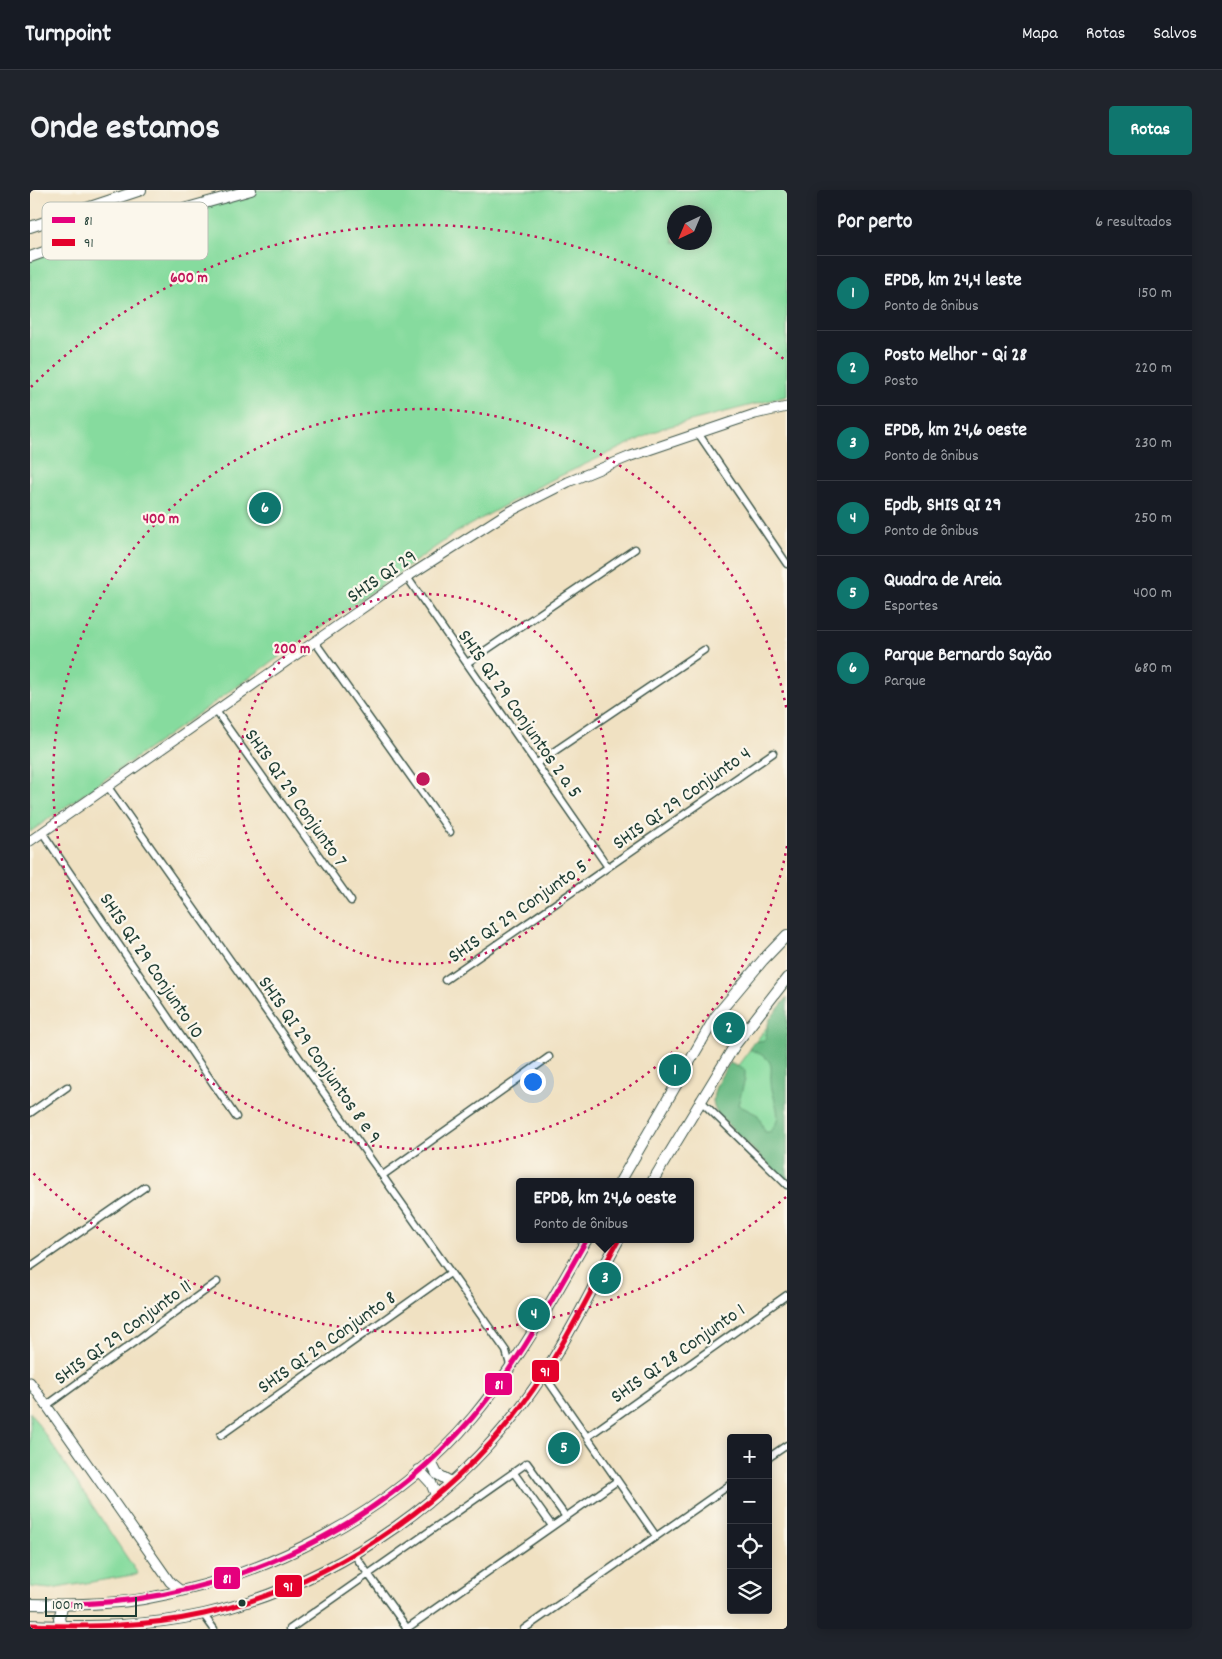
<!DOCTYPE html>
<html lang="pt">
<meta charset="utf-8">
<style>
:root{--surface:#171b24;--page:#20242c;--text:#f1f3f6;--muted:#9ea1a6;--line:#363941;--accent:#0f766e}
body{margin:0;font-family:Dekko,sans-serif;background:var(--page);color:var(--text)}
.controls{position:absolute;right:15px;bottom:15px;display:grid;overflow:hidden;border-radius:5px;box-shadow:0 2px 12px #0003}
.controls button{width:45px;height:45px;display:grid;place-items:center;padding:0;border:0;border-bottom:1px solid var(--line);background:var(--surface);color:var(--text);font:25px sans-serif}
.compass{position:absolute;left:637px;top:15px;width:45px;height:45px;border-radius:50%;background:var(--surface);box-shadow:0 2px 12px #0003;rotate:224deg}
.scale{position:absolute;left:15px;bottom:12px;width:92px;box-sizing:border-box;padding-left:5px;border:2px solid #1f3d34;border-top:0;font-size:14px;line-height:18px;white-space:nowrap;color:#1f3d34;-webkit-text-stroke:4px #fbf7ec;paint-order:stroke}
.you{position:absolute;left:502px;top:891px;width:18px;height:18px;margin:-12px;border:4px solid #fff;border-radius:50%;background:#1a73e8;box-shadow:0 0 0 8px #1a73e833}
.badge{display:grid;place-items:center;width:32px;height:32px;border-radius:50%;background:var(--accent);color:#fff;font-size:16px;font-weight:700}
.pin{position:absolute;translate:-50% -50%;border:2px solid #fff;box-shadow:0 1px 5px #0006}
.popup{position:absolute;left:486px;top:988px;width:178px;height:65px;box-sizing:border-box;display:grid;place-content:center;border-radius:5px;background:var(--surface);filter:drop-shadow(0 1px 4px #0005);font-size:16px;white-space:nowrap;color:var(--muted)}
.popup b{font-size:19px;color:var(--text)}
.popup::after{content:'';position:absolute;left:50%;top:100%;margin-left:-10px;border:10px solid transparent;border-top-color:var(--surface)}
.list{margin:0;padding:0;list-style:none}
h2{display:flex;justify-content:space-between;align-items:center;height:65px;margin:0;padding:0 20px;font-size:21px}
h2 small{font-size:16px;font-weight:400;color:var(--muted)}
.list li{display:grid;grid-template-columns:32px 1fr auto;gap:15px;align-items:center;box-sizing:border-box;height:75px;padding:0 20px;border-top:1px solid var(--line)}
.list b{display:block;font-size:19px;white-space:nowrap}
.list p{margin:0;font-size:16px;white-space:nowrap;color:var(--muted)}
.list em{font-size:16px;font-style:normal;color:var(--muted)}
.icon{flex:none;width:28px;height:28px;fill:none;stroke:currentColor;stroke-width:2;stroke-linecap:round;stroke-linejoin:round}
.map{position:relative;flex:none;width:757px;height:1439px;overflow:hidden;border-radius:5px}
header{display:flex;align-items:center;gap:30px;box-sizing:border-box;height:70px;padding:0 25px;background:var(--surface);border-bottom:1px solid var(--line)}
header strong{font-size:24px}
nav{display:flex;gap:28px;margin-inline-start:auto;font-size:18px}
.intro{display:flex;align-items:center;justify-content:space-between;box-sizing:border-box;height:120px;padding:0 30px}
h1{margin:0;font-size:35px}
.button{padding:12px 22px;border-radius:5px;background:var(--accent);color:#fff;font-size:18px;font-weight:700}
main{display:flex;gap:30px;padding:0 30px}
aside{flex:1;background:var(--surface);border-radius:5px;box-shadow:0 2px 12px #0003}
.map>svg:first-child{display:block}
.green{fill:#86db9e;stroke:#528c69;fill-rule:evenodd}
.forest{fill:#6cbb85;stroke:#467c5c}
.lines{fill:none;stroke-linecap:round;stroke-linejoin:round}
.street-casing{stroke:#3e5649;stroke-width:9}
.secondary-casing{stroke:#3e5649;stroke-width:11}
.primary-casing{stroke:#3e5649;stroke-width:12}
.street{stroke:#fff;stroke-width:6}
.secondary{stroke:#fff;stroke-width:9}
.primary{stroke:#fff;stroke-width:10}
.bus-1-casing{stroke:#fbf7ec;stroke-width:9}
.bus-2-casing{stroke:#fbf7ec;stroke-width:9}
.bus-1{stroke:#e5007d;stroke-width:5}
.bus-2{stroke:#e4002b;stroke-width:5}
.ring{fill:none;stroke:#c2185b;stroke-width:2.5;stroke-dasharray:2.5 5}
.bus-dot{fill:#1f3d34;stroke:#fbf7ec;stroke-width:2}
.labels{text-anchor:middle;stroke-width:4.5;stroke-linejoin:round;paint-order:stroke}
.street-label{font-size:20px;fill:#1f3d34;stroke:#fbf7ec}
.key{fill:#fbf7ec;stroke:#b9bfb5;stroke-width:1}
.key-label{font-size:14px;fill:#1f3d34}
.centre{fill:#c2185b;stroke:#fbf7ec;stroke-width:2.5}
.ring-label{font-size:15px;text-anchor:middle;font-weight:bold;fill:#c2185b;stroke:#fbf7ec;stroke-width:4.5;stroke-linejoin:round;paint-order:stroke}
.line-badge{stroke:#fbf7ec;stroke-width:2}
.badge-label{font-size:14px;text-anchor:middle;font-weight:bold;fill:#fff}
</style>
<header>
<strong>Turnpoint</strong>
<nav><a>Mapa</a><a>Rotas</a><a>Salvos</a></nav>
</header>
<div class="intro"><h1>Onde estamos</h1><a class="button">Rotas</a></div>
<main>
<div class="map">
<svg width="757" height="1439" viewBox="0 0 757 1439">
<rect width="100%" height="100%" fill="#fbf7ec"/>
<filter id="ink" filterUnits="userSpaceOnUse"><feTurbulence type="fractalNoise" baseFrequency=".02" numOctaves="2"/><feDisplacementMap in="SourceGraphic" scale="10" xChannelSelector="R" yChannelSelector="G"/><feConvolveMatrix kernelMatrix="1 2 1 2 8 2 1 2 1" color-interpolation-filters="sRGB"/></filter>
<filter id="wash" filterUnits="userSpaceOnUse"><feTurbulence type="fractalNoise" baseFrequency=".0096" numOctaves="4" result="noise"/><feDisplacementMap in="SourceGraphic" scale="20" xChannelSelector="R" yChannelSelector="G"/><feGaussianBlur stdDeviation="1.12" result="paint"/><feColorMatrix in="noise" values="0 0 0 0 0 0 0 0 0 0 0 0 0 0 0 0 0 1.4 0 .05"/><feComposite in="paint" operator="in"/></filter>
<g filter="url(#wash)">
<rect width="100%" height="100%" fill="#f0e1c2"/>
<path class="green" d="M210,0H757V206L633,238L515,293L427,342L0,642V70ZM644,22H674V52H644Z
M739,834L757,990L682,910Z
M0,1222L108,1384L21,1399L0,1397Z"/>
<path class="forest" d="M757,808V993L688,925C676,908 689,888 700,873L715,880V889L708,915L728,925L735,942H739C757,929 741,908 741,891C740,884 743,877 739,871C734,865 726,862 719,859L723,852L735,850L739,830Z"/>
</g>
<g filter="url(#ink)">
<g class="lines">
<defs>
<path id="street" d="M668,243L757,374
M377,387L578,677
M285,452L420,642
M437,473L605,359
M186,521L321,711
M507,573L674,460
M78,597L476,1161L480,1175
M12,642L206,927
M415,790L743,563
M670,910L757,995
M0,923L37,897
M353,985L519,867
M0,1077L115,997
M514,1185L626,1346
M16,1216L187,1092
M191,1245L420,1083
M557,1247L757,1105
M738,1268L757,1255
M484,1283L522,1336
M321,1366L326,1367L377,1438
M173,1424L184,1439
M260,1439L497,1273L536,1327
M376,1439L587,1291
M494,1439L701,1294"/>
<path id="secondary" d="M0,651L377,387L477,323L538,292L601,266L725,224L757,217
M0,1192L140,1392L150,1400"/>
<path id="primary" d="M0,37L111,0
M0,67L65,44L221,0
M590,992L686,826L733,770L757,745
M622,992L705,855L757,788
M400,1270L407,1284L421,1292
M389,1280L401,1293L406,1305
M0,1414C37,1415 76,1415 113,1409C235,1388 363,1323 443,1227C488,1173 522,1110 557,1049
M0,1435C58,1437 116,1437 174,1424C310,1393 437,1302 513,1185C542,1142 564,1094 589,1049
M31,1436L29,1428L33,1415"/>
</defs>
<use href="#street" class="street-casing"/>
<use href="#secondary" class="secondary-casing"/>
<use href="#primary" class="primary-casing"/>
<use href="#street" class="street"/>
<use href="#secondary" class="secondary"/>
<use href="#primary" class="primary"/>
<defs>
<path id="bus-1" d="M30,1414C185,1415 341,1345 442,1228C488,1175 522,1110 557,1049"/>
<path id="bus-2" d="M0,1435C58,1437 116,1437 174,1424C310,1393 437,1302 513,1185C542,1142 564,1094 589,1049"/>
</defs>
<use href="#bus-1" class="bus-1-casing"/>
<use href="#bus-2" class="bus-2-casing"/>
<use href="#bus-1" class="bus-1"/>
<use href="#bus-2" class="bus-2"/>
</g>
</g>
<g class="ring">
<circle cx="393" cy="589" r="185"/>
<path d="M757 656A370 370 0 1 1 757 522"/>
<path d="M756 1007A554 554 0 0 1 1 981M1 197A554 554 0 0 1 756 171"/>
</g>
<circle class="bus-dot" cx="212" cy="1413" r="4.5"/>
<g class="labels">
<g class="street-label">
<text transform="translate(351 385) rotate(-34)" y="7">SHIS QI 29</text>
<text transform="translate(491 523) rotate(55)" y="7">SHIS QI 29 Conjuntos 2 a 5</text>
<text transform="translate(267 607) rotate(55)" y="7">SHIS QI 29 Conjunto 7</text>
<text transform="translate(651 607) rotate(-35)" y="7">SHIS QI 29 Conjunto 4</text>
<text transform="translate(487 720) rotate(-35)" y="7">SHIS QI 29 Conjunto 5</text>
<text transform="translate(123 775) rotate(56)" y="7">SHIS QI 29 Conjunto 10</text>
<text transform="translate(291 869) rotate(55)" y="7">SHIS QI 29 Conjuntos 8 e 9</text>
<text transform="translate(92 1141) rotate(-36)" y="7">SHIS QI 29 Conjunto 11</text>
<text transform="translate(296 1151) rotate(-35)" y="7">SHIS QI 29 Conjunto 8</text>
<text transform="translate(647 1162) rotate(-35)" y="7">SHIS QI 28 Conjunto 1</text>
</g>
</g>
<rect x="12" y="12" width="166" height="58" rx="8" class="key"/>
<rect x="22" y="27" width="23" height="6" fill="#e5007d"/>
<rect x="22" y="49" width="23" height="7" fill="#e4002b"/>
<g class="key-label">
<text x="54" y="35">81</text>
<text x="54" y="57">91</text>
</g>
<circle cx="393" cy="589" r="8" class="centre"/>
<g class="ring-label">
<text x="159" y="92">600 m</text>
<text x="131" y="333">400 m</text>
<text x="262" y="463">200 m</text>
</g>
<g class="line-badge">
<rect x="501" y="1169" width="29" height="24" rx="5" fill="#e4002b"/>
<rect x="454" y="1182" width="29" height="24" rx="5" fill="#e5007d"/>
<rect x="183" y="1376" width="28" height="24" rx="5" fill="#e5007d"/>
<rect x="244" y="1384" width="29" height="24" rx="5" fill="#e4002b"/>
</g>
<g class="badge-label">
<text x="515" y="1186">91</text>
<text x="469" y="1199">81</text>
<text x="197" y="1393">81</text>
<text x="258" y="1401">91</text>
</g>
</svg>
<div class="controls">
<button>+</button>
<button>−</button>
<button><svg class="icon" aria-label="locate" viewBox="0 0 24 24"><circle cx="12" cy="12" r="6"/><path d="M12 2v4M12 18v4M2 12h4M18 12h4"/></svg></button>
<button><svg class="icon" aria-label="layers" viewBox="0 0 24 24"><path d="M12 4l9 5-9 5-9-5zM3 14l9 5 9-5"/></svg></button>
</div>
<svg class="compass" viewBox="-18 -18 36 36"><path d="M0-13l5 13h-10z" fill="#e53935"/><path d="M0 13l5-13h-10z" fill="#9ea1a6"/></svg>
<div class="scale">100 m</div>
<div class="you"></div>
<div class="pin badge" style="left:645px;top:880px">1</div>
<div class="pin badge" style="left:699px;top:838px">2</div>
<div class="pin badge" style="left:575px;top:1088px">3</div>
<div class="popup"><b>EPDB, km 24,6 oeste</b>Ponto de ônibus</div>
<div class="pin badge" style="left:504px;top:1124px">4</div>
<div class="pin badge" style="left:534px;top:1258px">5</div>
<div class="pin badge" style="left:235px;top:318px">6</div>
</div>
<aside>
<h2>Por perto<small>6 resultados</small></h2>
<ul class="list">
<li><span class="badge">1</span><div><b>EPDB, km 24,4 leste</b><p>Ponto de ônibus</p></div><em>150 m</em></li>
<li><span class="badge">2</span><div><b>Posto Melhor - Qi 28</b><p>Posto</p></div><em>220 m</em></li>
<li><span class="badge">3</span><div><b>EPDB, km 24,6 oeste</b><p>Ponto de ônibus</p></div><em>230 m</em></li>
<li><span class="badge">4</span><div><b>Epdb, SHIS QI 29</b><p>Ponto de ônibus</p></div><em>250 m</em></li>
<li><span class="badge">5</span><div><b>Quadra de Areia</b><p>Esportes</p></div><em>400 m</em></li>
<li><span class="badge">6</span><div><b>Parque Bernardo Sayão</b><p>Parque</p></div><em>680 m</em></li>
</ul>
</aside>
</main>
